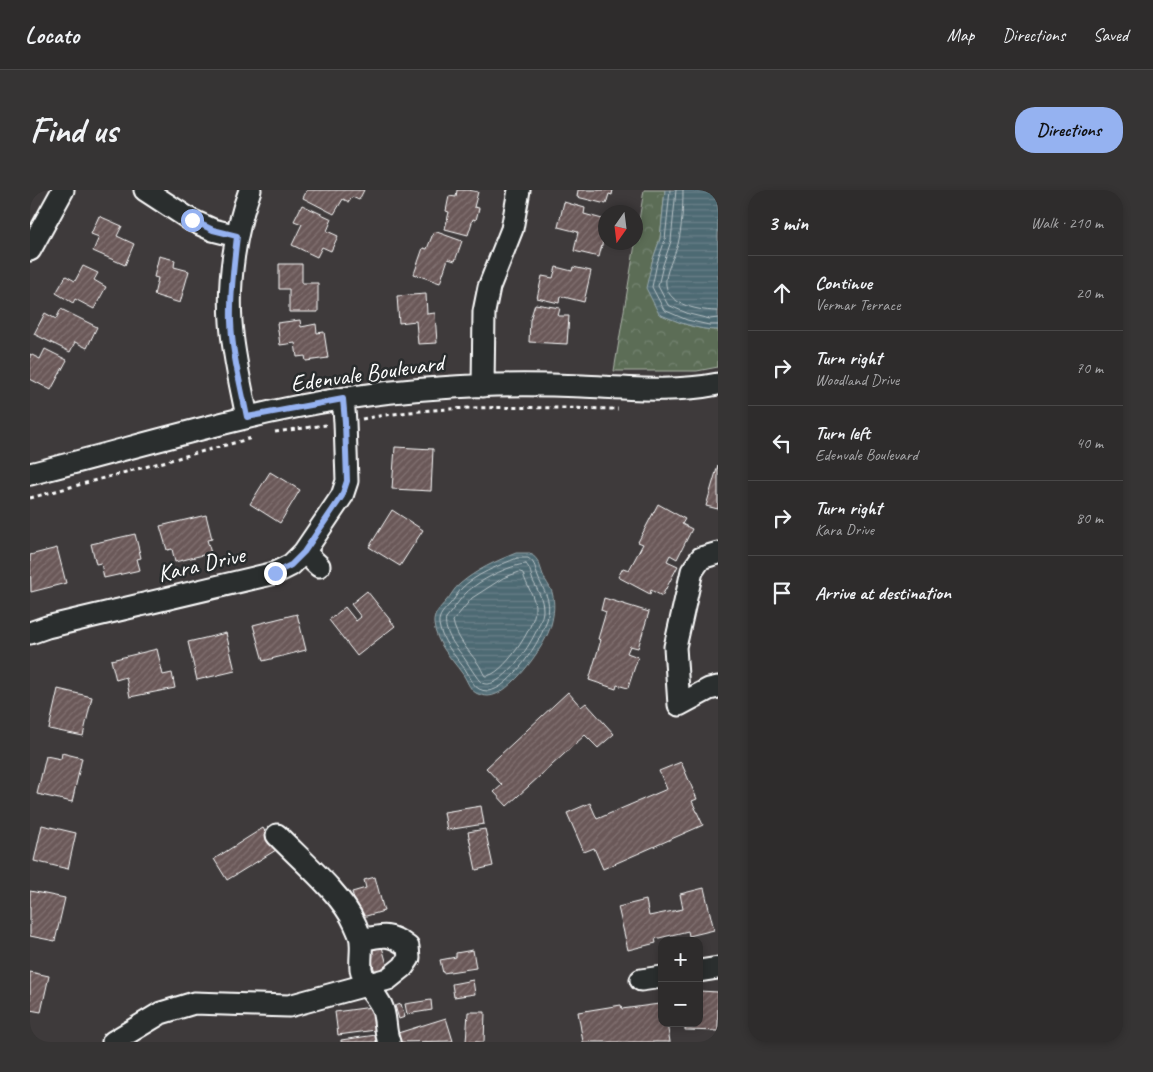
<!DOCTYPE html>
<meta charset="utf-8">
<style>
:root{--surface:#2e2c2c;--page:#363434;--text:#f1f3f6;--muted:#a7a7a9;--line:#494848;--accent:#95b2f1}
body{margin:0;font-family:Caveat,sans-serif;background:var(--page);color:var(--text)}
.controls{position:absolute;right:15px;bottom:15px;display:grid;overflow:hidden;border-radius:10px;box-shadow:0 2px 8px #0003}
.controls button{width:45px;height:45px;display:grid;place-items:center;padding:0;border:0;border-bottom:1px solid var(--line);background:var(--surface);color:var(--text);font:25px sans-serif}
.compass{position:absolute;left:568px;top:15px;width:45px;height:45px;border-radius:50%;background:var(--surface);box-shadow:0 2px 8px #0003;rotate:194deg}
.stop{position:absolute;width:15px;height:15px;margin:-11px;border:4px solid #95b2f1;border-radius:50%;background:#fff}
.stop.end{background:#95b2f1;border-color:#fff;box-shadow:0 1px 5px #0008}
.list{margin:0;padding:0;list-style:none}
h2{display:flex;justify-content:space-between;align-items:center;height:65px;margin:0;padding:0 20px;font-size:21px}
h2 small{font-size:16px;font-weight:400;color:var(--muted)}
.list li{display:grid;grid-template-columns:32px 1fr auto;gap:15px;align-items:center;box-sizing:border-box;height:75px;padding:0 20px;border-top:1px solid var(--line)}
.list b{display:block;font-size:19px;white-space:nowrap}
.list p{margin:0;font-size:16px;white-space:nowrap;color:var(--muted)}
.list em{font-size:16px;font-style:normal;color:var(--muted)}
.icon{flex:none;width:28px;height:28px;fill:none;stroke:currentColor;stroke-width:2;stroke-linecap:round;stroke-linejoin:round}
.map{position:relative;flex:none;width:688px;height:852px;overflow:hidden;border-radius:20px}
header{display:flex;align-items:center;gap:30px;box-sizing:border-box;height:70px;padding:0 25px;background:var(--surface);border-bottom:1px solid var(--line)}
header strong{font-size:24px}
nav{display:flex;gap:28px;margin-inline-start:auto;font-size:18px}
.intro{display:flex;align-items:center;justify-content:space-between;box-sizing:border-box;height:120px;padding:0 30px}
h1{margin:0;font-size:35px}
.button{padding:12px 22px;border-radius:20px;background:var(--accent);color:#111;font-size:18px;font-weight:700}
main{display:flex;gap:30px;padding:0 30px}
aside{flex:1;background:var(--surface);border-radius:20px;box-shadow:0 2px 8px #0003}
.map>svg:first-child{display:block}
.forest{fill:url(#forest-crowns);stroke:#aeb6ab}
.water{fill:url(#water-rules);stroke:#95a6ab}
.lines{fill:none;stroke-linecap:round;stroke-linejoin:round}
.shore{stroke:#b8c3c7;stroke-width:1}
.building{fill:url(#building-hatch);stroke:#fff}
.minor-casing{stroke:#fff;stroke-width:25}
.path{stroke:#fff;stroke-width:3;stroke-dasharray:4 4;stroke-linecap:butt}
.minor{stroke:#2a2d2e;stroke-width:21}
.route{stroke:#95b2f1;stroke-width:6}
.labels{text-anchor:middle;stroke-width:5;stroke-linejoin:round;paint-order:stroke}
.street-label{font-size:24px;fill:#fff;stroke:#2a2d2e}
</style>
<header>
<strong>Locato</strong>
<nav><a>Map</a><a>Directions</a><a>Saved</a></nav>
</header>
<div class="intro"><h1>Find us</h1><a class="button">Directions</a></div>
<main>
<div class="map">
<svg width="688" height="852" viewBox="0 0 688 852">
<defs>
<pattern id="forest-crowns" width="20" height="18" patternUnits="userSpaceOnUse" patternTransform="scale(1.25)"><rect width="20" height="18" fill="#5c6d57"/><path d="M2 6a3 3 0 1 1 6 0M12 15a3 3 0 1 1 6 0" fill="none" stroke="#748370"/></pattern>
<pattern id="water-rules" width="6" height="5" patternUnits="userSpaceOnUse" patternTransform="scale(1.25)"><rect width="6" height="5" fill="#4e6a73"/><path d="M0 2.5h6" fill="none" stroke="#698088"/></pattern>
<pattern id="building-hatch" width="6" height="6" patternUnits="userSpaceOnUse" patternTransform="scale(1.25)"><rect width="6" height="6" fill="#6b5959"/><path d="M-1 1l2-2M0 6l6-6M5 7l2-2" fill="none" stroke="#817272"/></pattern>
</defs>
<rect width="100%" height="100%" fill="#3e3a3b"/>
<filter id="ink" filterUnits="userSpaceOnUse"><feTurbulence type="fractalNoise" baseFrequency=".02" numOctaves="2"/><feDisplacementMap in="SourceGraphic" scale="10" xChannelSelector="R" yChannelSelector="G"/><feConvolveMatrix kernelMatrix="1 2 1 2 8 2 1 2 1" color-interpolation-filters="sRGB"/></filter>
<g filter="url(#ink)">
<path class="forest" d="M614,0H635L630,49L622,72L630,124C648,132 667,140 688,140V177L667,181H584Z"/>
<path class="water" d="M635,0H688V140C667,140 648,132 629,124L616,98L622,72L630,49Z
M486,363H500C510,371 509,374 513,385C515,391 520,396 522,402C525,413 524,424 521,435C516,455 480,506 458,506C439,505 440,494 432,483C421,468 406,453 404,434C403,424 410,418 416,411C421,406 424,398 430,394C446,380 466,371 486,363Z"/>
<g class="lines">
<path class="shore" d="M640,0L635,50L627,73L622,97L634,120L657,130L679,135H688
M646,0L641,51L633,75L628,96L638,115L659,124L680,129L688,128
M653,0C653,17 652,38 648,54C645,65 634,84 636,95C639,116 671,121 688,121
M487,368H498C506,373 505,379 508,387C515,404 522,410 517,430C512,449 480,500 458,501C443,501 442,489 435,479C425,466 411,450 409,434C408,425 415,420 420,414C424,410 427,404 431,399C444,385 470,375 487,368Z
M496,374C501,379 501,386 503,391C508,401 513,409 513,420C513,439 473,503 452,493C448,491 436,470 432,465C425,456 413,440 416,428C423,420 429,410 436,403C448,391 479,375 496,374Z
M490,382L493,383C496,396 506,407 505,420C505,437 472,487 455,486C452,482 451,477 447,472C438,460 426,447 423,431L442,408L473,388Z"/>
</g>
<path class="building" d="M277,0H334L329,10L322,7L319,12L313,9L304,24L273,8Z
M427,0H438L448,2L444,17L449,18L446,30L443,29L438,45L415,39L419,22L416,21L419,6L426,7Z
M548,0H583L582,5L579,4L576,14L547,7Z
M534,12L555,18L554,24L576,30V39L569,67L544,61L548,42L528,37Z
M272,15L302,29L297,41L308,46L301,61L292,57L287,67L262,55L272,34L264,31Z
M69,26L92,36L87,46L104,54L95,75L63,61L69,47L61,44Z
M404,41L432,51L425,71L418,69L410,93L384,84L393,58L397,59Z
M129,66L145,70L144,77L159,81L150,113L124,105L128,88L124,87Z
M249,74H272V93H288V122H259V99H249Z
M53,76L68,83L64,90L76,97L64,119L45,109L43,113L26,103L36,86L45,91Z
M526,77L542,81L543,77L561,81L554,112L530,106L529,113L507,108L512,86L523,88Z
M396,104L397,124L405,123L407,153L388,154L386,131L369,133L367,106Z
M505,114L530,118L528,126H539L537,154L499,152L500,130Z
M31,119L67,137L57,158L45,152L40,162L4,144L15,123L26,129Z
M270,130L271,137L286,134L287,143L294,142L298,168L276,171L275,166L267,167L265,153L250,155L247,133Z
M15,159L37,170L21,200L0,189V164L10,169Z
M365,257L403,259L401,301L362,299Z
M688,275V319L676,316Z
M240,282L270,300L250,333L220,314Z
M628,314L655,329L652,334L662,339L647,369L640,365L637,371L648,376L632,406L621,400L620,404L588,387L593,378L599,380L613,354L608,352Z
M362,320L393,340L370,376L339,357Z
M176,325L182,349L177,350L181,363L145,372L142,359L137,360L130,336Z
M105,344L111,368L107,369L110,380L74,388L71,373L66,374L61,354Z
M27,358L36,393L1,402L0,365Z
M337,401L365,436L327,466L299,430L315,417L326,431L331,427L321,414Z
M574,408L619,422L608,458L600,456L597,463L608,467L598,498L587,495L586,499L559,490L571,450L568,449L576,422L571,420Z
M267,424L276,460L233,471L223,435Z
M196,443L205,481L167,490L158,452Z
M127,459L133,485L142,483L145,498L100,507L96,487L86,490L81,470Z
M28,499L62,507L53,546L19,539Z
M538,502L551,517L556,513L584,544L568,558L555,545L477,616L464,602L472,595L456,578Z
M32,563L52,568L42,612L7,604L16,566L31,569Z
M651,572L667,609L662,611L673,635L573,679L564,658L554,662L537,623L560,613L567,629L637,599L629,581Z
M451,616L454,634L417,640L414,622Z
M12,635L46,643L38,679L4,671Z
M233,638L246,660L197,690L184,669Z
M455,639L463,676L446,680L438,642Z
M345,687L354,721L329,728L322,702L336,698L334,690Z
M674,698L684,740L659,746L658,741L625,749L626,753L598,760L588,717L616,710L619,726L653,719L650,704Z
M0,701L35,708L25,751L0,746Z
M352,757L358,778L345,782L339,761Z
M443,760L446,778L413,783L410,770L426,767V763Z
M0,782L19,786L11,822L0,820Z
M443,790L445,804L424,807L422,794Z
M669,801L688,802V841L655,840V833H669Z
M401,810L402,820L377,824L375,814Z
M371,814L375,827L369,829L365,816Z
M629,814L632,833H637L640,852H553L548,822L591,815L592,819Z
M342,817L346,840L308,845L305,822Z
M438,822H455L454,852H436Z
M416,828L423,851L371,852L368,843Z
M346,845L347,852H311V850Z"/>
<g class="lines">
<defs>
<path id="minor" d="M115,0L161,30L183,40L207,46
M0,60L33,0
M453,196L454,122L459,97L482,39L489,0
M217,227C211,196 203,164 201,132C198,89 205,41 220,0
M0,284C72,266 143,245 215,228C277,213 346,202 409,198C457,194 505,194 552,196C597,198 644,203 688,194
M274,362L289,376
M688,363L671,368L662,381L645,457L649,515L679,499L688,497
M0,443L17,437L245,383L261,375L274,362L312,306L317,291L315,232L313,209
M247,645C270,669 312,704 325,734C327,739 331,746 331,752C332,761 330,769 331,779C335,799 343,800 351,815C357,827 354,840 359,852
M669,781L688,778
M611,790L632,787
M83,852L131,823L164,813L259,816L358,789L373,777L379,768L378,757C360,743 353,745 332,750"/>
</defs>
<use href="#minor" class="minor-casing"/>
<path class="path" d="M332,229C416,213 503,218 588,219
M245,242L296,235
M0,308L222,248"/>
<use href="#minor" class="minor"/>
</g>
</g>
<g class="lines" filter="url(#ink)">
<path class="route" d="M162,30L183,40L207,46C204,74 200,103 201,131C202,164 211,196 217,227L313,209L315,232L317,291L312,306L274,362L261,375L245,383"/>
</g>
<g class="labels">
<g class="street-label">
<text transform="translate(337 183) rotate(-8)" y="8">Edenvale Boulevard</text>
<text transform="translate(171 374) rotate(-13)" y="8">Kara Drive</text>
</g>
</g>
</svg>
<div class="controls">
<button>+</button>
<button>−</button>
</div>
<svg class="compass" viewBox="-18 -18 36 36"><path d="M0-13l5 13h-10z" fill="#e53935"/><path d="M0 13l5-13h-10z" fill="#a7a7a9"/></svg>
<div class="stop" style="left:162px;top:30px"></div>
<div class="stop end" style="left:245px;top:383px"></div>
</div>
<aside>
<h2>3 min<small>Walk · 210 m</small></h2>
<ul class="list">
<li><svg class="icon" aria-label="ahead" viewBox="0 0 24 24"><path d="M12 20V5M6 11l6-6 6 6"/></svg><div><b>Continue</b><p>Vermar Terrace</p></div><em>20 m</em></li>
<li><svg class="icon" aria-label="right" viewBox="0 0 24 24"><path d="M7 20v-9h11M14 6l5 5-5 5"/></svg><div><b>Turn right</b><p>Woodland Drive</p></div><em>70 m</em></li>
<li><svg class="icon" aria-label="left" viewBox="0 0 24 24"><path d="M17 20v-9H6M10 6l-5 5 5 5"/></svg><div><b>Turn left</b><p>Edenvale Boulevard</p></div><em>40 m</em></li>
<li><svg class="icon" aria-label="right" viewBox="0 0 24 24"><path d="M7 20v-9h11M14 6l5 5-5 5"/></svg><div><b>Turn right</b><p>Kara Drive</p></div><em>80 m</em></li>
<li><svg class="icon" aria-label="arrive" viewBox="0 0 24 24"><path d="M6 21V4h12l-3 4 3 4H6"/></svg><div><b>Arrive at destination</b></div></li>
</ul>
</aside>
</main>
